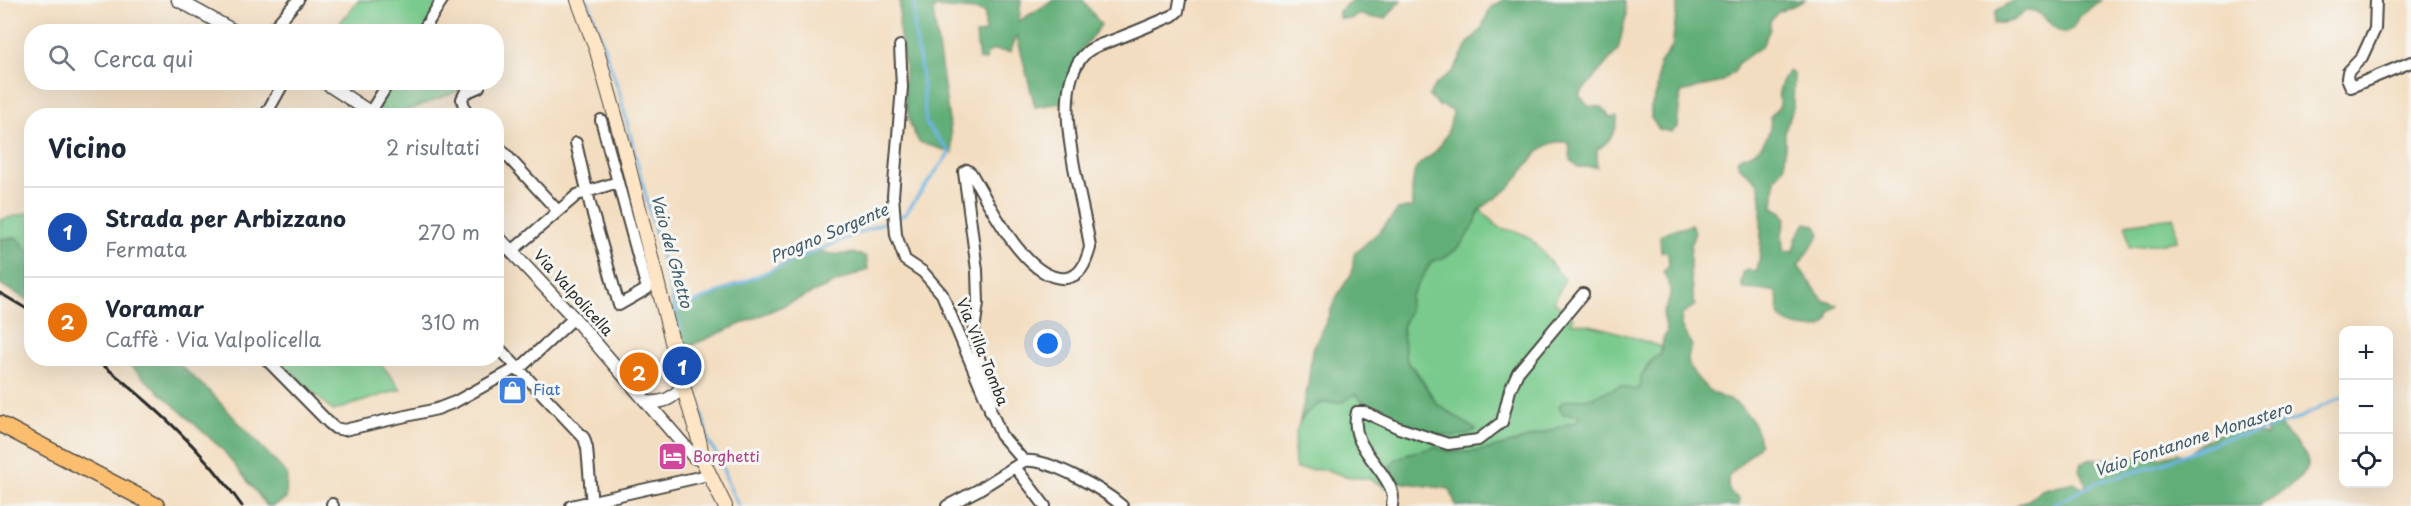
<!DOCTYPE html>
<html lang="it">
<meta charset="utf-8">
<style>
:root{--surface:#fff;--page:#f6f6f7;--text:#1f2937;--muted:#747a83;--line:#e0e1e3;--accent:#1f6fb2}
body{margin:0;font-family:"Playpen Sans",sans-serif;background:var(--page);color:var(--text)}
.controls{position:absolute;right:18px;bottom:18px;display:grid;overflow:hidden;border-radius:12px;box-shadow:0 6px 24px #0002}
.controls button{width:54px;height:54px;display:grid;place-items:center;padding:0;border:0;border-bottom:2px solid var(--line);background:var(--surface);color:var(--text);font:30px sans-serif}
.you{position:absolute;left:1048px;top:344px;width:21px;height:21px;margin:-15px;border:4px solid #fff;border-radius:50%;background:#1a73e8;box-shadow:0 0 0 9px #1a73e833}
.badge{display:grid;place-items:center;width:39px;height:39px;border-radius:50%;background:var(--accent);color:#fff;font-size:20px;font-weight:700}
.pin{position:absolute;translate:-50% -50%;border:3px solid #fff;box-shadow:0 2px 6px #0006}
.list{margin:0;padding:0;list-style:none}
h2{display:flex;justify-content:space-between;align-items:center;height:78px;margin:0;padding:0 24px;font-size:26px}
h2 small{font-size:20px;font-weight:400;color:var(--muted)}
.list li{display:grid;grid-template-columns:39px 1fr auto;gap:18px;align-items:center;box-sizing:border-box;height:90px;padding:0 24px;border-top:2px solid var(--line)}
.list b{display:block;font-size:22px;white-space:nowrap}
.list p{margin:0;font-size:20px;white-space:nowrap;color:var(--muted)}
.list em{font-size:20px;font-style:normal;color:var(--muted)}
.icon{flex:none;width:33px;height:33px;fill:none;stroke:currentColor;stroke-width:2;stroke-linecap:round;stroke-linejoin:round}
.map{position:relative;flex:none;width:2411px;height:506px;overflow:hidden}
.search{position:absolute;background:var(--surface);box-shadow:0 6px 24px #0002;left:24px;top:24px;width:480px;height:66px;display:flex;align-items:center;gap:15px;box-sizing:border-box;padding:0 21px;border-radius:24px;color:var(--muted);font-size:22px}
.panel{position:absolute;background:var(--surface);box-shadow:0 6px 24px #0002;left:24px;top:108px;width:480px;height:258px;border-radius:24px}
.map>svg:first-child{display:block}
.green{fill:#79ca8c;stroke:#527a5c;stroke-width:1.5}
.forest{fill:#62ae78;stroke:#466c52;stroke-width:1.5}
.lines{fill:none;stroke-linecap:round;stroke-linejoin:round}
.stream{stroke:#6bb3e3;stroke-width:3}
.minor-casing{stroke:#494641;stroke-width:14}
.tertiary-casing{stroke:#494641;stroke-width:15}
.secondary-casing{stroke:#494641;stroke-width:16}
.primary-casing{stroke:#494641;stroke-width:18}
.minor{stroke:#fff;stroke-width:10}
.tertiary{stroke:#fff;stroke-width:12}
.secondary{stroke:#fde5c5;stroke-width:14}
.primary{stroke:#fbbe6e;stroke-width:15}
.rail{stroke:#2b2b2b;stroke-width:3}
.labels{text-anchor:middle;stroke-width:6;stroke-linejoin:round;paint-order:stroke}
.street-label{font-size:15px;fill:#2b2b2b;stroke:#f6f6f2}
.shop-label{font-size:15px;fill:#366cbe;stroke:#f6f6f2;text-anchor:start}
.hotel-label{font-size:15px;fill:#b23c85;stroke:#f6f6f2;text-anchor:start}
.water-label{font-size:16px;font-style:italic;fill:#415b6b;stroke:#f6f6f2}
</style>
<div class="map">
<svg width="2411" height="506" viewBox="0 0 2411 506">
<rect width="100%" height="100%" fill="#f6f6f2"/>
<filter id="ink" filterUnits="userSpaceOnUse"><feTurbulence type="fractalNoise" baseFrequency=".0167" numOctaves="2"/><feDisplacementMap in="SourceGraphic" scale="12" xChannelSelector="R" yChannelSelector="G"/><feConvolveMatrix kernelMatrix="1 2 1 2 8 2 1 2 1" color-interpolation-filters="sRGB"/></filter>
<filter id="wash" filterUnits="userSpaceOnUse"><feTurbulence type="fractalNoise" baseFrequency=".008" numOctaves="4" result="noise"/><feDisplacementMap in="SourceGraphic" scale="24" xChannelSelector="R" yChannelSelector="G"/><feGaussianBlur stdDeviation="1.35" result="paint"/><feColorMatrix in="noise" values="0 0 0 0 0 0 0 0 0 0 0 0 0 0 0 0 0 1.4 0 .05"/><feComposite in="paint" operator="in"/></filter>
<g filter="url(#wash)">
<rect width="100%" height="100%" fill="#f3ddc0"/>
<path class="green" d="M359,0H442L434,24L436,31L332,32Z
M384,83H457L460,90L396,115H389L373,104Z
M1480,209C1486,215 1494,225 1501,228C1510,231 1520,231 1528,237C1543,248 1550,267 1565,279L1554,302L1574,318L1570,322C1604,326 1629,336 1661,347V355L1654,357C1645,367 1641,375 1640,388L1634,390L1620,386L1590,398L1563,401L1580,415L1578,421C1541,432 1469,465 1435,447L1416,453H1408L1392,475L1399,482L1395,492L1370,479L1344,476L1327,470L1296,469C1292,446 1293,414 1320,404C1327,401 1336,405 1343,401C1348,399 1350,396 1355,394C1374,416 1449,448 1476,430L1437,404L1415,369L1409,365L1406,358L1402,327L1409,311L1410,297L1432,260C1457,259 1472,231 1480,209Z
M31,212V253L17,238L0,239V220Z
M2174,217L2177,241L2129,248L2126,224Z
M278,359H377L401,389L333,411Z"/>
<path class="forest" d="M900,0H1021L1019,21L1054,0H1083L1101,25L1079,53L1083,63L1069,93L1076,101L1035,107L1017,36L1010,52L993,50L987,53L986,60H979L976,35L985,32V13C978,8 949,9 937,7L933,10C939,58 948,105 953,153L919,142L911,127L904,95L905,66L899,30Z
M1352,0H1401L1386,18H1370L1360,14L1351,19L1339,18V11Z
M1503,0H1625L1626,16L1618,50L1579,95L1588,106L1602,107L1610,118L1617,117C1618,132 1609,142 1597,150V167H1578L1571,160L1569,143C1542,134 1525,171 1510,187C1502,195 1486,203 1480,210C1478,213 1477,219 1475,223C1466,240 1452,259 1432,261L1410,297L1409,311L1402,327L1406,358L1409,365L1414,369L1437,404L1476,430C1450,449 1374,416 1355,394L1343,402L1321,403L1311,409L1300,420L1308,386L1312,350L1320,336L1337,296L1352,273L1354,254L1381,230L1398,210L1412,207C1412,195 1411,181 1416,169C1420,161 1427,159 1433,154C1444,143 1452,126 1452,111L1444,106H1439L1429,96L1436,84L1453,71L1469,42L1481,30L1490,8Z
M1678,0H1806L1778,12L1770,21V29L1762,46L1737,64L1735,71L1721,82L1681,92L1677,127L1671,132L1659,129L1651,118V107L1657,91L1659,64L1672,47Z
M2014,0H2102L2079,17L2073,28L2066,33C2050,30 2045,12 2030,10C2023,9 2019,17 2014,20C2008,23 2000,23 1994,24L1996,11Z
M1790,71L1794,73L1793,108L1785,131V165L1775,179L1773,207L1782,212L1786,218L1782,233L1783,251L1793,252L1797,236L1806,223L1815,225L1820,234L1798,266L1823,300L1838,305L1829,313V319L1822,327C1810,329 1784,328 1779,314C1775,306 1781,298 1774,291L1744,289L1742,286L1743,272L1749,270L1756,272C1762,262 1763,193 1758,184C1752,174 1740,172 1737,160C1741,156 1744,156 1750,154C1763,148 1773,131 1770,117L1780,106C1776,95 1781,79 1790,71Z
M1691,224L1695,231C1687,252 1690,282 1695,305L1682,315L1681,326L1692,346C1690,350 1688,354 1688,359C1689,372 1706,389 1717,395C1724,399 1732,399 1738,405C1750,415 1758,429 1760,444C1755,451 1730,473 1729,477C1727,481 1728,486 1729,491L1739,499V506H1456L1450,489L1399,482L1392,475L1390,466L1396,459C1403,459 1403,455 1410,453C1418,451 1427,450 1435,447C1468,465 1542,432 1578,421L1579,415L1563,414L1559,407L1563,401L1590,398L1620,386L1634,390L1640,388L1641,377L1654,357L1661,355L1663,339L1667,332L1663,313C1673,296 1672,288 1663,272L1669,265L1668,253L1661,251L1660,236C1669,227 1682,231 1691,224Z
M17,238L31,253V302L0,284V239Z
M818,250C838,260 850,248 866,257L868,269L683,349L671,300C676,301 681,303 686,303C706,303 728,282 750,280L798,256Z
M123,359H173L209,391L287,474L286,499L273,506H267L223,450Z
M2273,419C2280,426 2305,451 2307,459C2312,478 2272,498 2258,506H2015L2030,499L2043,489L2074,482L2084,489L2086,484L2079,470L2082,462L2093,459L2162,457L2177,453L2185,456C2204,440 2221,428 2247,431C2254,432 2259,435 2266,436V429Z"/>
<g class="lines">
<path class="stream" d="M588,0L619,91L709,442L721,462L728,484L739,506
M898,217L905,214L950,152L926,124L922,78L914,25L915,0
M674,311L892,219
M2388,368L2390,366
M2051,506L2095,483L2156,466L2223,439L2257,432L2299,418L2344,396"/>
</g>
</g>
<g filter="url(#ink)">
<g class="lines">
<defs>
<path id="minor" d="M2376,0L2375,29L2362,57L2348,72L2347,78L2351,87L2411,62
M270,32L298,0
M422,32L442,0
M900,46L902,87L893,196L896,235L905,260L923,272L942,294L1001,435L1024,461
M371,111L389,82
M265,116L284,82
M470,116L465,110L462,99L465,93L479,87
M576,143L590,204L619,305L647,289L601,120
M496,144L558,211
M512,251L577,195L618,182
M496,345L584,438L587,448L592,506
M265,358L329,423L335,428L344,430L437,409L455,402L511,371L520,368L574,318
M990,411L991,400L973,337L978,303L977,270L964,172L967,170L971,173C989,203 1026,282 1066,278C1082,276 1086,261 1090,248C1085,200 1044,89 1087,52C1095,45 1107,43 1116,39C1135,32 1153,24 1172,16L1178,11L1180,0
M1015,467L1045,506
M332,504L333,506
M571,506L708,475
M947,506L978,490L1024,461C1049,458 1104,490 1122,506
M1392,506C1392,502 1394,496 1392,492C1384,466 1348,445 1357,412H1364L1399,428L1448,444L1478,440L1502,422L1510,390L1518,372L1583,294"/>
<path id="tertiary" d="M178,0L236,32
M324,82L376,116
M496,235L574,318L694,457L703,461
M647,402C664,403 672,399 683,386"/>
<path id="secondary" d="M578,0L597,51L622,140L683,386L699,440L703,461L725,506"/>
<path id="primary" d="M0,424L157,506"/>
</defs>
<use href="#minor" class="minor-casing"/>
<use href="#tertiary" class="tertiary-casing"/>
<use href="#secondary" class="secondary-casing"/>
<use href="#primary" class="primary-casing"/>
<use href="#minor" class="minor"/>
<use href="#tertiary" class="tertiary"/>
<use href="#secondary" class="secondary"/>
<use href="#primary" class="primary"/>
<path class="rail" d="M0,293L32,312
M94,358C149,401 202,448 242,506"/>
</g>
</g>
<defs>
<symbol id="shop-square" viewBox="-11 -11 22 22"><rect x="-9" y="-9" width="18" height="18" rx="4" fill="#3f7fe0" stroke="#f6f6f2"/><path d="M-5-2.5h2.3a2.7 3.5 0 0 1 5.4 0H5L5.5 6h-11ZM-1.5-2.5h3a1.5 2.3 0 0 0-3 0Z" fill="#fff"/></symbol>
<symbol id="hotel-square" viewBox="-11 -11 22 22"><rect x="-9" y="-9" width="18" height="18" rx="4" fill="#d1479c" stroke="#f6f6f2"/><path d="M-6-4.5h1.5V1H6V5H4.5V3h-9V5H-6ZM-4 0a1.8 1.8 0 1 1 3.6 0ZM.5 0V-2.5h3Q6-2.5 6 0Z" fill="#fff"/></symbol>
</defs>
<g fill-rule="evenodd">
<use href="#shop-square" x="496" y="374" width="33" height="33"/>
<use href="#hotel-square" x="656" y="440" width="33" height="33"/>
</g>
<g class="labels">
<g class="street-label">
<text transform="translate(573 293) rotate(48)" y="5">Via Valpolicella</text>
<text transform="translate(982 352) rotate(68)" y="5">Via Villa Tomba</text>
</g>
<g class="shop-label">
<text x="533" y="395">Fiat</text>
</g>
<g class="hotel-label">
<text x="693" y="462">Borghetti</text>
</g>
<g class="water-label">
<text transform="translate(829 233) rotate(-23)" y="6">Progno Sorgente</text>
<text transform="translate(672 251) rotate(75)" y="6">Vaio del Ghetto</text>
<text transform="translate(2193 439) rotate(-18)" y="6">Vaio Fontanone Monastero</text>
</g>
</g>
</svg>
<div class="controls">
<button>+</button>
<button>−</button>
<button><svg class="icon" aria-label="locate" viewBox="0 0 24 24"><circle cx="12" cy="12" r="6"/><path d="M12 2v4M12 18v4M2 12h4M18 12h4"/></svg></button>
</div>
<div class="you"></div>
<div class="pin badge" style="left:682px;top:366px;background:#1a4fb4">1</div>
<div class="pin badge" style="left:639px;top:372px;background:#e8710a">2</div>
<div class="search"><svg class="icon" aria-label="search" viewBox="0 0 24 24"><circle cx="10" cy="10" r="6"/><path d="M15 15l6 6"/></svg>Cerca qui</div>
<section class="panel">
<h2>Vicino<small>2 risultati</small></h2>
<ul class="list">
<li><span class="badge" style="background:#1a4fb4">1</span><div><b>Strada per Arbizzano</b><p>Fermata</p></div><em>270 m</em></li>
<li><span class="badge" style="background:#e8710a">2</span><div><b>Voramar</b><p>Caffè · Via Valpolicella</p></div><em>310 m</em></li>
</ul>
</section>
</div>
